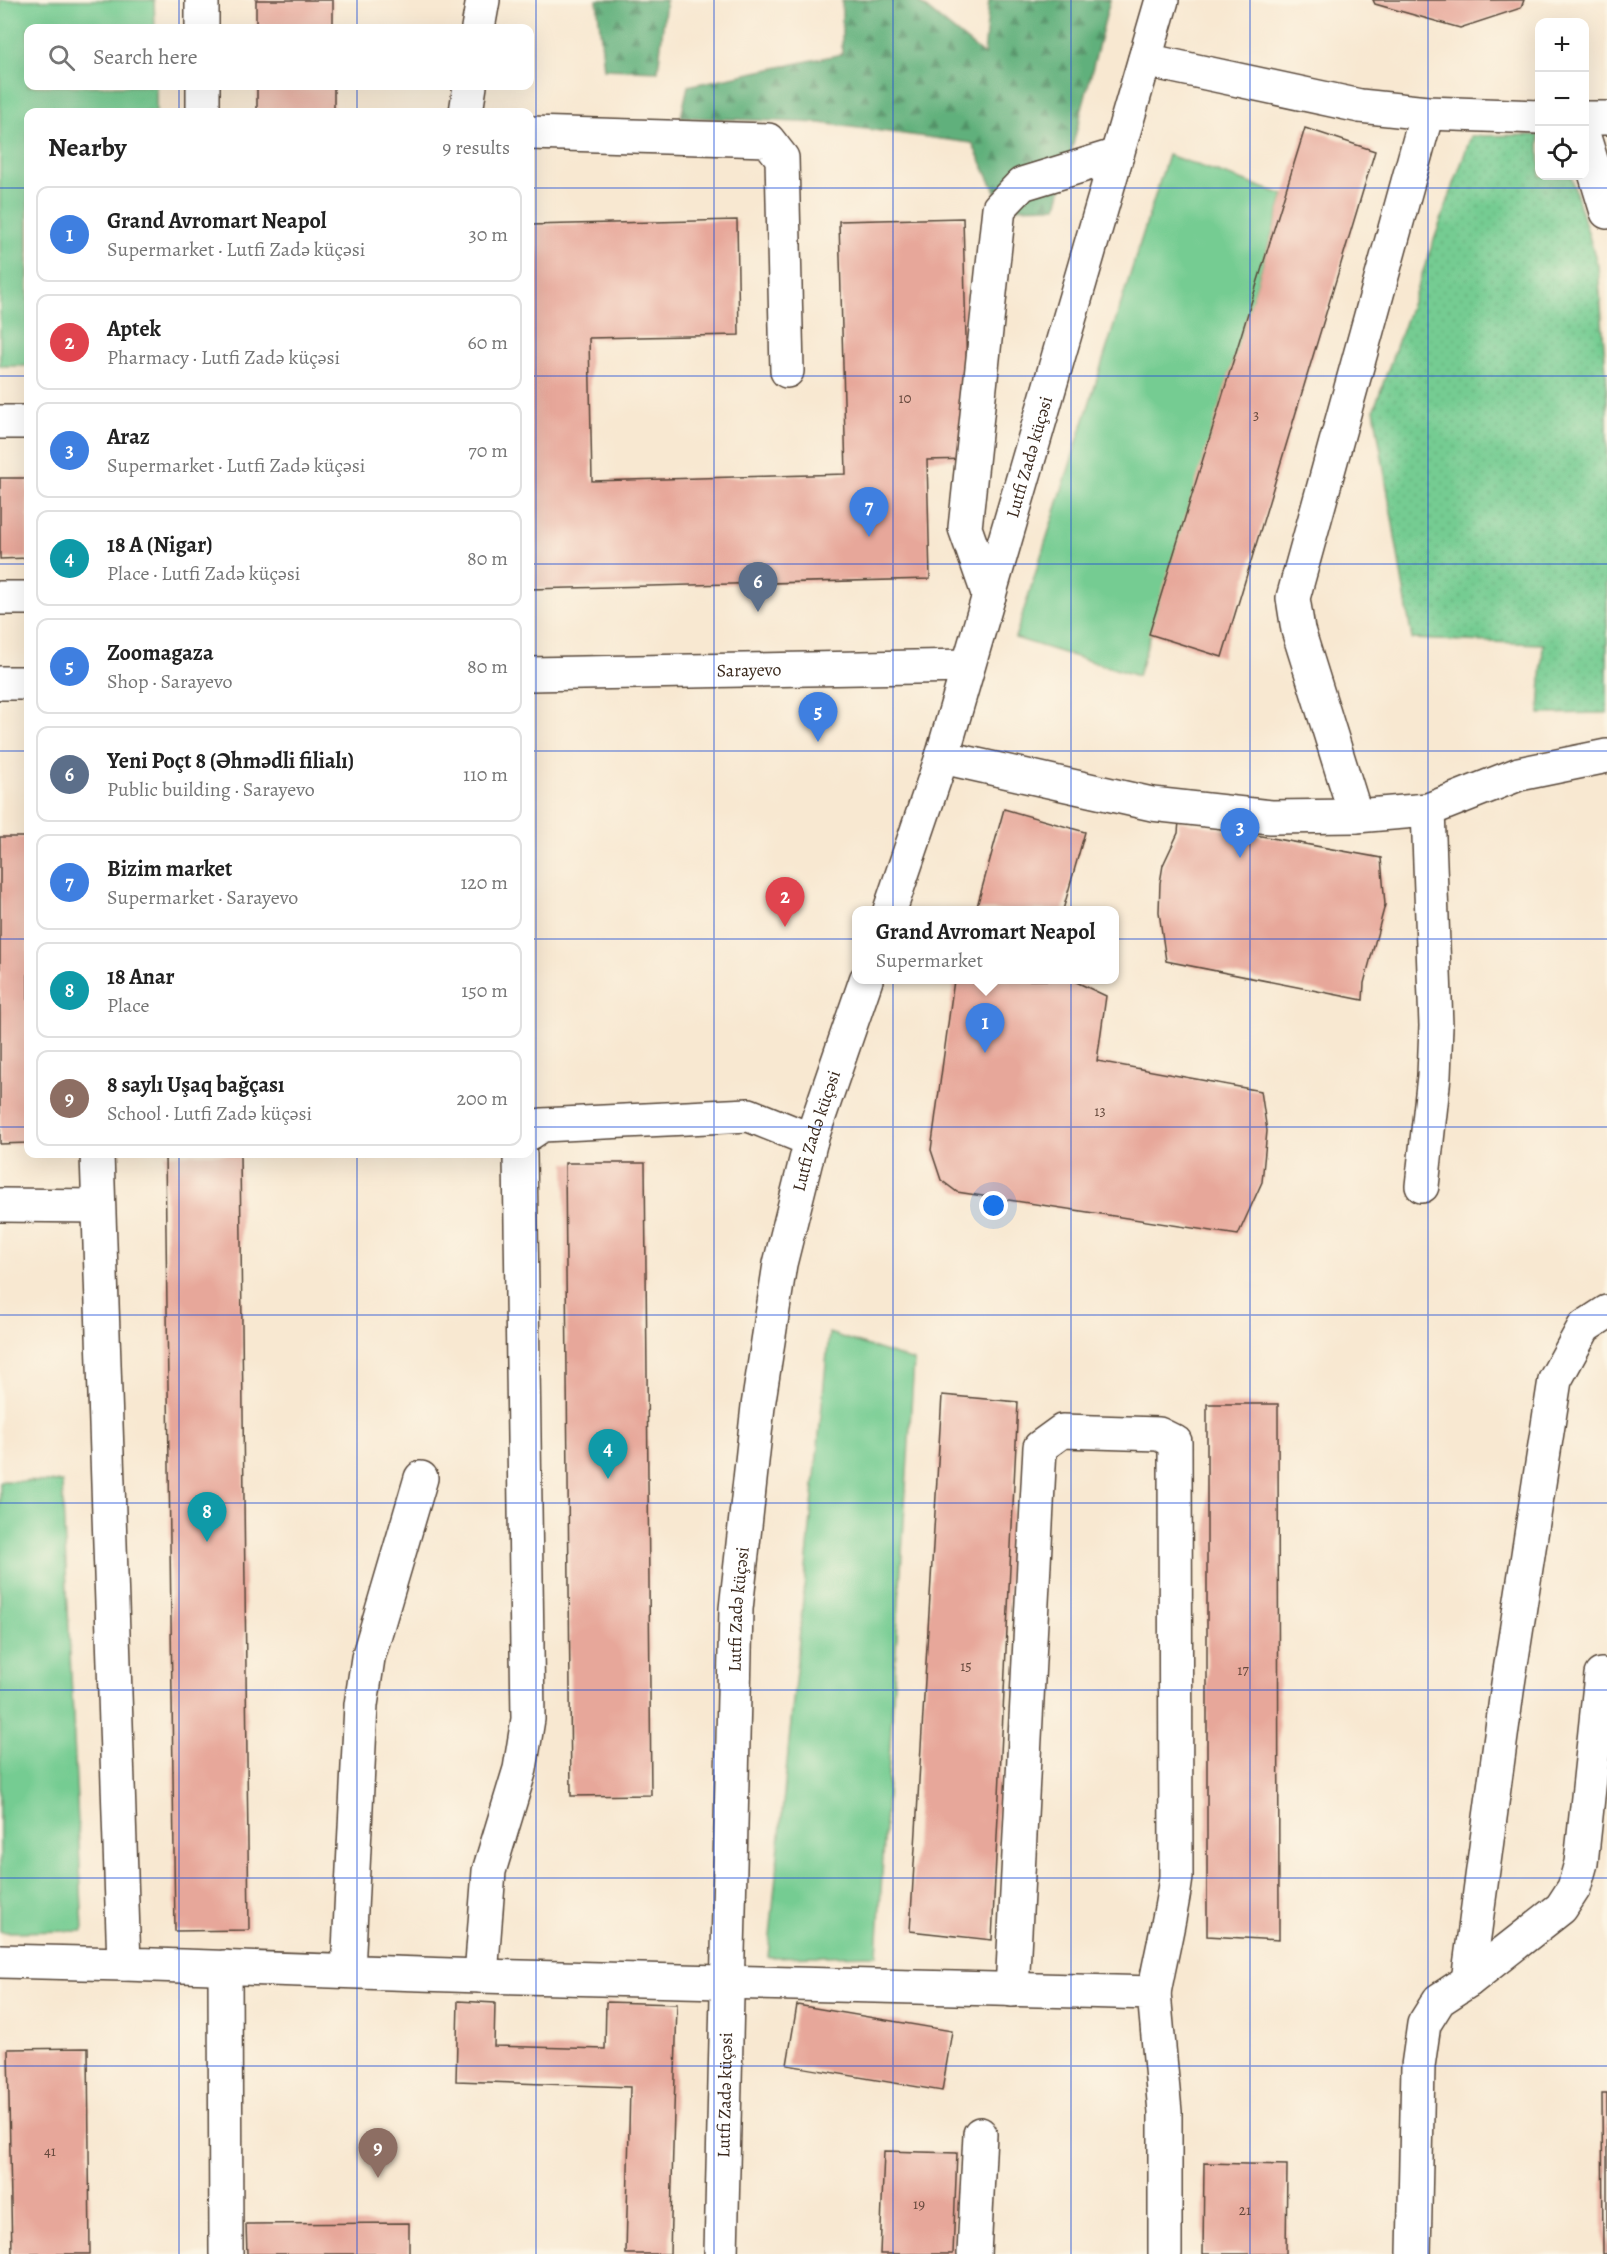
<!DOCTYPE html>
<meta charset="utf-8">
<style>
:root{--surface:#fff;--page:#f6f6f6;--text:#222;--muted:#767676;--line:#e0e0e0;--accent:#db2777}
body{margin:0;font-family:Alegreya,serif;background:var(--page);color:var(--text)}
.controls{position:absolute;right:18px;top:18px;display:grid;overflow:hidden;border-radius:12px;box-shadow:0 6px 24px #0002}
.controls button{width:54px;height:54px;display:grid;place-items:center;padding:0;border:0;border-bottom:2px solid var(--line);background:var(--surface);color:var(--text);font:30px sans-serif}
.you{position:absolute;left:994px;top:1206px;width:21px;height:21px;margin:-15px;border:4px solid #fff;border-radius:50%;background:#1a73e8;box-shadow:0 0 0 9px #1a73e833}
.badge{display:grid;place-items:center;width:39px;height:39px;border-radius:50%;background:var(--accent);color:#fff;font-size:20px;font-weight:700}
.pin{position:absolute;translate:-50% -50px;filter:drop-shadow(0 2px 3px #0008)}
.pin::after{content:'';position:absolute;top:32px;width:21px;height:18px;background:inherit;clip-path:polygon(0 0,100% 0,50% 100%)}
.popup{position:absolute;left:852px;top:906px;width:267px;height:78px;box-sizing:border-box;display:grid;place-content:center;border-radius:12px;background:var(--surface);filter:drop-shadow(0 2px 4px #0005);font-size:20px;white-space:nowrap;color:var(--muted)}
.popup b{font-size:22px;color:var(--text)}
.popup::after{content:'';position:absolute;left:50%;top:100%;margin-left:-12px;border:12px solid transparent;border-top-color:var(--surface)}
.list{margin:0;padding:0;list-style:none}
h2{display:flex;justify-content:space-between;align-items:center;height:78px;margin:0;padding:0 24px;font-size:26px}
h2 small{font-size:20px;font-weight:400;color:var(--muted)}
.list li{display:grid;grid-template-columns:39px 1fr auto;gap:18px;align-items:center;box-sizing:border-box;height:96px;margin:0 12px 12px;padding:0 12px;border:2px solid var(--line);border-radius:12px}
.list b{display:block;font-size:22px;white-space:nowrap}
.list p{margin:0;font-size:20px;white-space:nowrap;color:var(--muted)}
.list em{font-size:20px;font-style:normal;color:var(--muted)}
.icon{flex:none;width:33px;height:33px;fill:none;stroke:currentColor;stroke-width:2;stroke-linecap:round;stroke-linejoin:round}
.map{position:relative;flex:none;width:1607px;height:2254px;overflow:hidden}
.search{position:absolute;background:var(--surface);box-shadow:0 6px 24px #0002;left:24px;top:24px;width:510px;height:66px;display:flex;align-items:center;gap:15px;box-sizing:border-box;padding:0 21px;border-radius:12px;color:var(--muted);font-size:22px}
.panel{position:absolute;background:var(--surface);box-shadow:0 6px 24px #0002;left:24px;top:108px;width:510px;height:1050px;border-radius:12px}
.map>svg:first-child{display:block}
.green{fill:#75cc92;stroke:#587b58;stroke-width:1.5}
.forest{fill:url(#forest-firs);stroke:#4e6d4d;stroke-width:1.5}
.garden{fill:url(#garden-dots);stroke:#587b58;stroke-width:1.5}
.building{fill:#e7a79a}
.lines{fill:none;stroke-linecap:round;stroke-linejoin:round}
.minor-casing{stroke:#574639;stroke-width:36}
.major-casing{stroke:#574639;stroke-width:36}
.minor{stroke:#fff;stroke-width:33}
.major{stroke:#fff;stroke-width:33}
.grid{fill:none;stroke:#1d4ed8;stroke-width:1.5;stroke-opacity:0.55}
.labels{text-anchor:middle;stroke-width:5;stroke-linejoin:round;paint-order:stroke}
.number-label{font-size:15px;fill:#66493d}
.street-label{font-size:18px;fill:#3b2a1e;stroke:#fcf5e5}
</style>
<div class="map">
<svg width="1607" height="2254" viewBox="0 0 1607 2254">
<defs>
<pattern id="forest-firs" width="22" height="20" patternUnits="userSpaceOnUse" patternTransform="scale(1.5)"><rect width="22" height="20" fill="#60b07c"/><path d="M5 1l3.5 6h-7zM16 11l3.5 6h-7z" fill="#508f65"/></pattern>
<pattern id="garden-dots" width="8" height="8" patternUnits="userSpaceOnUse" patternTransform="scale(1.5)"><rect width="8" height="8" fill="#75cc92"/><path d="M2 2h.1M6 6h.1" fill="none" stroke="#66af7d" stroke-width="1.8" stroke-linecap="round"/></pattern>
</defs>
<rect width="100%" height="100%" fill="#fcf5e5"/>
<filter id="ink" filterUnits="userSpaceOnUse"><feTurbulence type="fractalNoise" baseFrequency=".0167" numOctaves="2"/><feDisplacementMap in="SourceGraphic" scale="12" xChannelSelector="R" yChannelSelector="G"/><feConvolveMatrix kernelMatrix="1 2 1 2 8 2 1 2 1" color-interpolation-filters="sRGB"/></filter>
<filter id="wash" filterUnits="userSpaceOnUse"><feTurbulence type="fractalNoise" baseFrequency=".008" numOctaves="4" result="noise"/><feDisplacementMap in="SourceGraphic" scale="24" xChannelSelector="R" yChannelSelector="G"/><feGaussianBlur stdDeviation="1.35" result="paint"/><feColorMatrix in="noise" values="0 0 0 0 0 0 0 0 0 0 0 0 0 0 0 0 0 1.4 0 .05"/><feComposite in="paint" operator="in"/></filter>
<g filter="url(#wash)">
<rect width="100%" height="100%" fill="#f8e8d1"/>
<path class="green" d="M0,0H154L155,28H28V86H156V112H28V366H0Z
M1168,155L1284,195L1138,676L1015,638Z
M829,1333L914,1361L877,1955L768,1957Z
M0,1481L62,1482L83,1931L0,1932Z"/>
<path class="forest" d="M597,0H666L658,71L604,69Z
M842,0H916L984,55L989,0H1110L1057,207L1003,208L972,143L820,123L681,117L688,86L842,54Z"/>
<path class="garden" d="M1539,135L1540,176H1571L1598,266L1607,387V713L1539,714L1543,644L1412,639L1374,409L1471,136Z"/>
<g id="blocks">
<path class="building" d="M256,0H333V28H256Z
M1373,0H1524L1521,8L1460,28L1375,4Z
M257,86H334V112H257Z
M1305,128L1375,151L1222,657L1149,634Z
M963,218L969,459L927,460L930,579L530,589V225L737,220L739,335L589,338L592,481L846,474L839,221Z
M0,478H28V558L0,559Z
M1004,809L1085,832L1063,910H976Z
M1179,821L1381,858L1385,905L1364,983L1363,1000L1166,961L1159,912L1160,883L1163,865L1178,833Z
M0,837H28V1143L0,1144Z
M954,980H1072L1106,996L1097,1061L1261,1091L1267,1131L1262,1182L1238,1235L957,1192L941,1180L931,1150Z
M165,1154H240L249,1930L175,1931Z
M565,1163H645L651,1795L571,1796Z
M942,1395L1018,1402L992,1940L910,1931Z
M1207,1404H1278L1279,1940L1207,1936Z
M458,2001L495,2003L494,2046L605,2049L606,2002L677,2004L670,2254H626L630,2087L456,2081Z
M797,2005L952,2031L942,2091L787,2065Z
M88,2048L90,2254H12L8,2049Z
M1602,2094H1607V2254H1603Z
M884,2151L957,2153L953,2254H880Z
M1204,2163L1287,2165L1286,2254H1203Z
M409,2223V2254H247L246,2224Z"/>
</g>
</g>
<g filter="url(#ink)">
<use href="#blocks" fill-opacity="0" stroke="#574639" stroke-width="1.5"/>
<g class="lines">
<defs>
<g id="minor">
<path d="M202,0V28"/>
<path d="M478,28L483,0"/>
<path d="M1145,60L1360,106L1427,113L1540,117"/>
<path d="M203,86V112"/>
<path d="M466,112L470,86"/>
<path d="M1584,118H1607"/>
<path d="M530,133L768,140L782,158L787,371"/>
<path d="M1584,137L1607,212"/>
<path d="M0,422H28"/>
<path d="M989,596L965,528L999,208L1022,184L1117,155"/>
<path d="M0,598H28"/>
<path id="s1" d="M530,674L968,666"/>
<path d="M0,683H28"/>
<path d="M942,757L1152,804L1271,817L1356,816L1428,810L1519,774L1607,756"/>
<path d="M1356,816L1298,630L1293,598L1427,113"/>
<path d="M530,1133L542,1125L749,1115L811,1140"/>
<path d="M97,1154L124,1964L481,1976L1154,1993L1165,2112V2254"/>
<path d="M1422,1186L1434,1076L1436,1026L1428,810"/>
<path d="M0,1205L98,1206"/>
<path d="M0,1961L124,1964"/>
<path d="M225,1967L226,2254"/>
<path d="M348,1971L361,1705L368,1658L421,1478"/>
<path d="M481,1976L489,1871L520,1769L528,1719L520,1154"/>
<path d="M1468,1981L1508,1684L1555,1380L1584,1327L1607,1312"/>
<path d="M1012,1990L1040,1447L1062,1431L1159,1434L1175,1442L1176,1877C1171,1917 1161,1954 1154,1993"/>
<path d="M974,2254L980,2134"/>
<path d="M1414,2254L1418,2066L1424,2024L1439,2000L1468,1981L1561,1908L1574,1888L1581,1863L1601,1675"/>
</g>
<g id="major">
<path id="s2" d="M890,910L942,757L1162,0"/>
<path id="s3" d="M721,2254L736,1609L758,1406L780,1264L811,1140L866,980"/>
</g>
</defs>
<use href="#minor" class="minor-casing"/>
<use href="#major" class="major-casing"/>
<use href="#minor" class="minor"/>
<use href="#major" class="major"/>
</g>
</g>
<path class="grid" d="M179,0V28M357,0V28M536,0V2254M714,0V2254M893,0V2254M1071,0V2254M1250,0V2254M1428,0V2254M179,86V112M357,86V112M0,188H28M530,188H1607M0,376H28M530,376H1607M0,564H28M530,564H1607M0,751H28M530,751H1607M0,939H28M530,939H1607M0,1127H28M530,1127H1607M179,1154V2254M357,1154V2254M0,1315H1607M0,1503H1607M0,1690H1607M0,1878H1607M0,2066H1607"/>
<g class="labels">
<g class="number-label">
<text x="905" y="403">10</text>
<text x="1256" y="420">3</text>
<text x="1100" y="1116">13</text>
<text x="966" y="1671">15</text>
<text x="1243" y="1675">17</text>
<text x="50" y="2156">41</text>
<text x="919" y="2209">19</text>
<text x="1245" y="2215">21</text>
</g>
<g class="street-label">
<text dy="6" stroke="none"><textPath href="#s2" startOffset="474">Lutfi Zadə küçəsi</textPath></text>
<text dy="6" stroke="none"><textPath href="#s1" startOffset="219">Sarayevo</textPath></text>
<text dy="6" stroke="none"><textPath href="#s3" startOffset="1131">Lutfi Zadə küçəsi</textPath></text>
<text dy="6" stroke="none"><textPath href="#s3" startOffset="645">Lutfi Zadə küçəsi</textPath></text>
<text dy="6" stroke="none"><textPath href="#s3" startOffset="159">Lutfi Zadə küçəsi</textPath></text>
</g>
</g>
</svg>
<div class="controls">
<button>+</button>
<button>−</button>
<button><svg class="icon" aria-label="locate" viewBox="0 0 24 24"><circle cx="12" cy="12" r="6"/><path d="M12 2v4M12 18v4M2 12h4M18 12h4"/></svg></button>
</div>
<div class="you"></div>
<div class="pin badge" style="left:985px;top:1053px;background:#3f7fe0">1</div>
<div class="popup"><b>Grand Avromart Neapol</b>Supermarket</div>
<div class="pin badge" style="left:785px;top:927px;background:#e0444e">2</div>
<div class="pin badge" style="left:1240px;top:858px;background:#3f7fe0">3</div>
<div class="pin badge" style="left:608px;top:1479px;background:#0f9aa8">4</div>
<div class="pin badge" style="left:818px;top:742px;background:#3f7fe0">5</div>
<div class="pin badge" style="left:758px;top:612px;background:#5c6f8a">6</div>
<div class="pin badge" style="left:869px;top:537px;background:#3f7fe0">7</div>
<div class="pin badge" style="left:207px;top:1542px;background:#0f9aa8">8</div>
<div class="pin badge" style="left:378px;top:2178px;background:#8d6e63">9</div>
<div class="search"><svg class="icon" aria-label="search" viewBox="0 0 24 24"><circle cx="10" cy="10" r="6"/><path d="M15 15l6 6"/></svg>Search here</div>
<section class="panel">
<h2>Nearby<small>9 results</small></h2>
<ul class="list">
<li><span class="badge" style="background:#3f7fe0">1</span><div><b>Grand Avromart Neapol</b><p>Supermarket · Lutfi Zadə küçəsi</p></div><em>30 m</em></li>
<li><span class="badge" style="background:#e0444e">2</span><div><b>Aptek</b><p>Pharmacy · Lutfi Zadə küçəsi</p></div><em>60 m</em></li>
<li><span class="badge" style="background:#3f7fe0">3</span><div><b>Araz</b><p>Supermarket · Lutfi Zadə küçəsi</p></div><em>70 m</em></li>
<li><span class="badge" style="background:#0f9aa8">4</span><div><b>18 A (Nigar)</b><p>Place · Lutfi Zadə küçəsi</p></div><em>80 m</em></li>
<li><span class="badge" style="background:#3f7fe0">5</span><div><b>Zoomagaza</b><p>Shop · Sarayevo</p></div><em>80 m</em></li>
<li><span class="badge" style="background:#5c6f8a">6</span><div><b>Yeni Poçt 8 (Əhmədli filialı)</b><p>Public building · Sarayevo</p></div><em>110 m</em></li>
<li><span class="badge" style="background:#3f7fe0">7</span><div><b>Bizim market</b><p>Supermarket · Sarayevo</p></div><em>120 m</em></li>
<li><span class="badge" style="background:#0f9aa8">8</span><div><b>18 Anar</b><p>Place</p></div><em>150 m</em></li>
<li><span class="badge" style="background:#8d6e63">9</span><div><b>8 saylı Uşaq bağçası</b><p>School · Lutfi Zadə küçəsi</p></div><em>200 m</em></li>
</ul>
</section>
</div>
